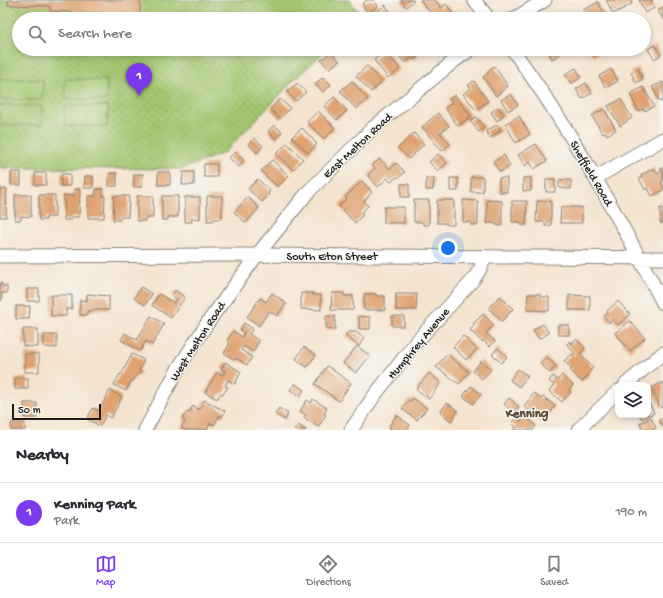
<!DOCTYPE html>
<style>
:root{--surface:#fff;--page:#f2f2f3;--text:#2b2b33;--muted:#7c7c81;--line:#e1e1e2;--accent:#7c3aed}
body{margin:0;font-family:"Gochi Hand",sans-serif;background:var(--page);color:var(--text)}
.controls{position:absolute;right:12px;bottom:12px;display:grid;overflow:hidden;border-radius:8px;box-shadow:0 2px 6px #0003}
.controls button{width:36px;height:36px;display:grid;place-items:center;padding:0;border:0;border-bottom:1px solid var(--line);background:var(--surface);color:var(--text);font:20px sans-serif}
.scale{position:absolute;left:12px;bottom:10px;width:89px;box-sizing:border-box;padding-left:4px;border:2px solid #1c1c1c;border-top:0;font-size:11px;line-height:14px;white-space:nowrap;color:#1c1c1c;-webkit-text-stroke:3px #f6f6f2;paint-order:stroke}
.you{position:absolute;left:448px;top:248px;width:14px;height:14px;margin:-10px;border:3px solid #fff;border-radius:50%;background:#1a73e8;box-shadow:0 0 0 6px #1a73e833}
.badge{display:grid;place-items:center;width:26px;height:26px;border-radius:50%;background:var(--accent);color:#fff;font-size:13px;font-weight:700}
.pin{position:absolute;translate:-50% -33px;filter:drop-shadow(0 1px 2px #0008)}
.pin::after{content:'';position:absolute;top:21px;width:14px;height:12px;background:inherit;clip-path:polygon(0 0,100% 0,50% 100%)}
.list{margin:0;padding:0;list-style:none}
h2{display:flex;justify-content:space-between;align-items:center;height:52px;margin:0;padding:0 16px;font-size:17px}
h2 small{font-size:13px;font-weight:400;color:var(--muted)}
.list li{display:grid;grid-template-columns:26px 1fr auto;gap:12px;align-items:center;box-sizing:border-box;height:60px;padding:0 16px;border-top:1px solid var(--line)}
.list b{display:block;font-size:15px;white-space:nowrap}
.list p{margin:0;font-size:13px;white-space:nowrap;color:var(--muted)}
.list em{font-size:13px;font-style:normal;color:var(--muted)}
.icon{flex:none;width:22px;height:22px;fill:none;stroke:currentColor;stroke-width:2;stroke-linecap:round;stroke-linejoin:round}
.map{position:relative;flex:none;width:663px;height:430px;overflow:hidden}
.search{position:absolute;background:var(--surface);box-shadow:0 2px 6px #0003;left:12px;right:12px;top:12px;height:44px;display:flex;align-items:center;gap:10px;box-sizing:border-box;padding:0 14px;border-radius:22px;color:var(--muted);font-size:15px}
.sheet{height:112px;background:var(--surface)}
nav{display:flex;justify-content:space-around;align-items:center;box-sizing:border-box;height:56px;border-top:1px solid var(--line);background:var(--surface);font-size:11px;color:var(--muted)}
nav a{display:grid;justify-items:center;gap:2px}
nav .on{color:var(--accent)}
.map>svg:first-child{display:block}
.green{fill:url(#green-dots);stroke:#607146}
.pitch{fill:#a4c66f;stroke:#607146}
.building{fill:#dfa26f}
.lines{fill:none;stroke-linecap:round;stroke-linejoin:round}
.minor-casing{stroke:#888076;stroke-width:15}
.minor{stroke:#fff;stroke-width:13}
.labels{text-anchor:middle;stroke-width:3;stroke-linejoin:round;paint-order:stroke}
.street-label{font-size:12px;fill:#1c1c1c;stroke:#f6f6f2}
.neighbourhood-label{font-size:13px;font-weight:bold;fill:#604b39;stroke:#f6f6f2}
</style>
<div class="map">
<svg width="663" height="430" viewBox="0 0 663 430">
<defs>
<pattern id="green-dots" width="8" height="8" patternUnits="userSpaceOnUse"><rect width="8" height="8" fill="#a4c66f"/><path d="M2 2h.1M6 6h.1" fill="none" stroke="#8daa60" stroke-width="1.8" stroke-linecap="round"/></pattern>
</defs>
<rect width="100%" height="100%" fill="#f6f6f2"/>
<filter id="ink" filterUnits="userSpaceOnUse"><feTurbulence type="fractalNoise" baseFrequency=".025" numOctaves="2"/><feDisplacementMap in="SourceGraphic" scale="8" xChannelSelector="R" yChannelSelector="G"/><feConvolveMatrix kernelMatrix="1 2 1 2 8 2 1 2 1" color-interpolation-filters="sRGB"/></filter>
<filter id="wash" filterUnits="userSpaceOnUse"><feTurbulence type="fractalNoise" baseFrequency=".012" numOctaves="4" result="noise"/><feDisplacementMap in="SourceGraphic" scale="16" xChannelSelector="R" yChannelSelector="G"/><feGaussianBlur stdDeviation="0.9" result="paint"/><feColorMatrix in="noise" values="0 0 0 0 0 0 0 0 0 0 0 0 0 0 0 0 0 1.4 0 .05"/><feComposite in="paint" operator="in"/></filter>
<g filter="url(#wash)">
<rect width="100%" height="100%" fill="#f4e4cf"/>
<path class="green" d="M0,0H349L364,19H19V49H327L295,79L224,153L182,169L0,168Z"/>
<path class="pitch" d="M0,79L43,80L42,100L0,99Z
M65,79L107,80V100L65,99Z
M0,105L42,106V125H0Z
M65,106H108L107,126H65Z"/>
<g id="blocks">
<path class="building" d="M8,0H140V19H73V12L50,11V6L8,5Z
M367,0H374L378,6L368,13L362,4Z
M401,0H413L414,1L406,7Z
M420,0H435L441,8L446,4L457,19H436Z
M606,0H630L632,4L613,14Z
M639,0H653L651,1L654,8L645,13Z
M598,2L605,15L599,19H588L583,10Z
M385,5L394,16L390,19H381L376,13Z
M663,7V20L658,10Z
M655,45L661,55L654,59L648,49Z
M342,49H350L346,53Z
M394,49H414L419,55L414,60L412,58L405,63Z
M547,49H557L560,54L552,59Z
M589,49H600L602,52L593,56Z
M385,51L400,69L388,78L374,60Z
M331,52L339,61L329,69L321,60Z
M367,66L382,82L371,92L356,76Z
M494,66L508,86L496,96L483,77L489,72L488,71Z
M576,68L581,77L571,84L565,74Z
M638,68L643,79L636,83L631,72Z
M611,69L618,81L606,88L599,76Z
M323,77L331,85L323,92L315,84Z
M352,81L368,99L356,109L340,91Z
M474,81L488,101L476,110L463,94L471,88L468,85Z
M663,82V100L660,102L652,87Z
M297,83L306,92L296,101L287,92Z
M586,83L592,93L582,99L576,89Z
M643,87L654,106L645,111L643,109L638,111L630,94Z
M511,94L518,105L508,111L501,100Z
M455,95L471,116L458,126L445,108L452,103L449,99Z
M334,97L347,111L337,120L324,106Z
M280,99L290,108L280,119L270,109Z
M621,99L632,118L620,126L608,106Z
M498,107L504,115L497,121L491,112Z
M604,109L616,130L607,135L605,132L603,134L592,116Z
M318,111L335,128L324,139L307,122Z
M438,113L449,126L440,133L450,144L442,151L422,127Z
M519,116L530,134L516,143L505,124Z
M476,117L485,127L479,132L470,121Z
M274,125L282,132L276,139L268,131Z
M497,125L501,131L490,138L486,131Z
M302,128L317,144L308,153L292,137Z
M414,133L424,144L409,159L398,148Z
M254,138L263,146L257,153L248,144Z
M287,143L303,159L293,170L276,154Z
M536,144L547,161L534,169L530,162L525,166L518,155Z
M235,152L244,161L239,167L229,158Z
M438,154L447,163L438,171L429,162Z
M504,155L510,166L500,172L493,162Z
M380,159L390,169L396,163L405,172L398,178L397,177L391,182L387,178L378,187L368,175L375,168L372,165Z
M272,160L289,176L278,187L261,171Z
M204,164H217V177H204Z
M654,168L657,174L662,171L660,169L663,168V181L661,182L663,186V190L652,196L648,188L645,190L639,178L642,177L641,175Z
M11,172H21V185H11Z
M158,172H170V185H158Z
M183,172H194V185H182Z
M35,173H46V185H35Z
M109,173H117V186H109Z
M61,174H70V186H61Z
M134,174H143L142,187H134Z
M85,176H93V188H84Z
M471,177H483V192H471Z
M426,178H434L433,190H426Z
M450,178H458V191H450Z
M499,178H507V192H499Z
M523,178H531V191H523Z
M258,179L270,191L268,193L269,195L262,202L248,189Z
M546,179H555V192H546Z
M559,180H571V189L559,188Z
M362,181L372,192L364,201L368,206L361,213L363,215L355,223L339,206L347,198L345,197Z
M401,184H409V197H401Z
M0,189H7L6,217H0Z
M74,189H80L79,217H71V220H64V195L74,196Z
M96,189H103V196H105L104,218H88V196H95Z
M15,195H31V217L21,216V220H15Z
M39,195H55V217H46V220H39Z
M114,196H129L128,217H120V220H113Z
M137,196H153V218H145V221H137Z
M162,196H178V217H168V220H162Z
M207,196H222V219H214L213,221H207Z
M185,197H200V219L192,218V222H185Z
M248,197L259,208L246,223L234,212Z
M414,200H429V225H423V222H414Z
M437,200H454V225H447L446,223H437Z
M463,200L478,201V225H471V222H463Z
M487,200L502,201V226L496,225L495,223H487Z
M512,201H527L526,225H521V222H512Z
M537,201H551V226H545V222H536Z
M384,207H404V223H384Z
M561,207H582V223H560Z
M660,208H663V223H660Z
M0,283H2V286H7V293H2V300H0Z
M141,287L152,294L145,305L134,298Z
M27,289H39V301H27Z
M175,290L185,297L171,318L152,305L159,294L174,303L177,299L172,296Z
M272,293L286,303L277,316L269,311L259,326L247,317L260,298L266,302Z
M301,293H313V295H321V310L301,309Z
M332,293H344V296H353V310H331Z
M87,294L109,296V310H93V311H87V315H80V300L87,301Z
M364,294H376V296H385V310H364Z
M396,294H417L416,310H396Z
M528,294H540V297H549V311L527,310Z
M51,295H72V309H66V316H51Z
M569,295L590,296V310H569Z
M500,296L513,309L502,321L488,308Z
M618,301L630,314L618,325L613,319L609,323L604,316L608,313L607,311Z
M16,306H30L29,319H16Z
M483,314L494,325L486,333L495,341L490,347L483,340L482,342L470,330L475,325L473,324Z
M151,316L164,324L152,345L146,341L140,351L121,340L125,333L137,340Z
M326,316H335V330L326,329Z
M359,316L370,317V329H359Z
M392,316H404V326H392Z
M630,321L645,338L630,351L615,333Z
M244,323L253,329L249,334L259,341L253,352L244,346L241,350L252,357L247,365L236,358L235,360L224,353L230,343L227,341L233,331L242,337L244,333L240,330Z
M543,324L549,333L539,339L533,330Z
M558,325H569V335H558Z
M23,329H38V347L23,346Z
M348,332H356L364,338L359,346L345,336Z
M44,335H57V348L44,347Z
M463,336L477,349L466,360L453,347Z
M576,339L585,348L580,354L593,368L589,372L590,374L582,382L570,370L572,369L564,361L572,354L573,356L575,354L567,344L570,341L572,344Z
M357,346L370,356L356,373L343,363Z
M304,347L316,355L307,367L296,359Z
M498,348L507,357L501,363L492,354Z
M25,354H39V372H25Z
M132,354L144,360L139,371L141,372L138,376L137,375L133,381L132,380L126,391L114,385L120,374L121,375Z
M447,354L469,372L459,384L436,367Z
M546,357L556,366L550,373L540,364Z
M481,361L491,370L482,379L473,371Z
M225,362L241,372L235,384L228,380L225,386L228,387L223,394L221,393L217,399L205,392L217,372L223,375L225,371L221,369Z
M327,366L351,383L339,401L315,384Z
M518,369L528,376L519,387L510,380Z
M429,373L441,383L429,399L416,389Z
M562,375L573,385L569,390L571,392L562,402L549,391L554,385L549,381L553,376L558,380Z
M15,378H28V389H15Z
M663,382V407L661,408L651,388Z
M295,384L304,390L300,396L290,390Z
M471,386L481,394L473,404L463,396Z
M110,390L122,397L111,418L106,415L100,426L87,419L93,408L99,411Z
M534,393L541,399L543,397L555,406L544,422L524,406Z
M413,398L427,408L417,420L402,409L409,400L411,401Z
M509,398L519,407L514,413L504,404Z
M313,399L327,408L324,414L326,415L318,427L304,418L306,415L300,411L307,400L311,403Z
M204,400L225,411L222,417L219,416L214,425L210,423L207,430H186L181,428L185,421L182,419L187,412L189,413L193,406L199,410Z
M648,400L654,413L642,419L640,415H648Z
M24,403H37V418H24Z
M447,403L458,411L451,421L440,412Z
M279,408L288,414L285,420L275,414Z
M396,415L410,425L407,430H389L391,428L389,427Z
M525,416L536,426L533,430H513L516,427L512,423L517,418L521,421Z
M651,417L656,428L652,430H643L640,423Z
M663,418V427L659,420Z
M11,423H25V430H11Z
M298,425L306,430H294Z"/>
</g>
</g>
<g filter="url(#ink)">
<use href="#blocks" fill-opacity="0" stroke="#888076" stroke-width="1"/>
<g class="lines">
<defs>
<path id="minor" d="M474,0L489,19
M514,19L545,0
M512,49C570,128 618,216 663,303
M595,178L663,139
M0,256L242,255L663,258
M625,385L663,353
M145,430L178,369L208,322L257,255L308,192L373,128L454,61L471,49
M351,430L374,396L417,341L473,280L480,269L485,257
M578,430L618,391"/>
</defs>
<use href="#minor" class="minor-casing"/>
<use href="#minor" class="minor"/>
</g>
</g>
<g class="labels">
<g class="street-label">
<text transform="translate(357 145) rotate(-43)" y="4">East Melton Road</text>
<text transform="translate(592 173) rotate(60)" y="4">Sheffield Road</text>
<text x="332" y="260">South Eton Street</text>
<text transform="translate(197 341) rotate(-57)" y="4">West Melton Road</text>
<text transform="translate(418 343) rotate(-50)" y="4">Humphrey Avenue</text>
</g>
<g class="neighbourhood-label">
<text x="527" y="417">Kenning</text>
</g>
</g>
</svg>
<div class="controls">
<button><svg class="icon" aria-label="layers" viewBox="0 0 24 24"><path d="M12 4l9 5-9 5-9-5zM3 14l9 5 9-5"/></svg></button>
</div>
<div class="scale">50 m</div>
<div class="you"></div>
<div class="pin badge" style="left:139px;top:96px">1</div>
<div class="search"><svg class="icon" aria-label="search" viewBox="0 0 24 24"><circle cx="10" cy="10" r="6"/><path d="M15 15l6 6"/></svg>Search here</div>
</div>
<section class="sheet">
<h2>Nearby<small></small></h2>
<ul class="list">
<li><span class="badge">1</span><div><b>Kenning Park</b><p>Park</p></div><em>190 m</em></li>
</ul>
</section>
<nav>
<a class="on"><svg class="icon" aria-label="map" viewBox="0 0 24 24"><path d="M3 6l6-2 6 2 6-2v14l-6 2-6-2-6 2zM9 4v14M15 6v14"/></svg>Map</a>
<a><svg class="icon" aria-label="directions" viewBox="0 0 24 24"><path d="M12 3l9 9-9 9-9-9zM9 14v-3h6M13 9l2 2-2 2"/></svg>Directions</a>
<a><svg class="icon" aria-label="saved" viewBox="0 0 24 24"><path d="M7 4h10v16l-5-4-5 4z"/></svg>Saved</a>
</nav>
